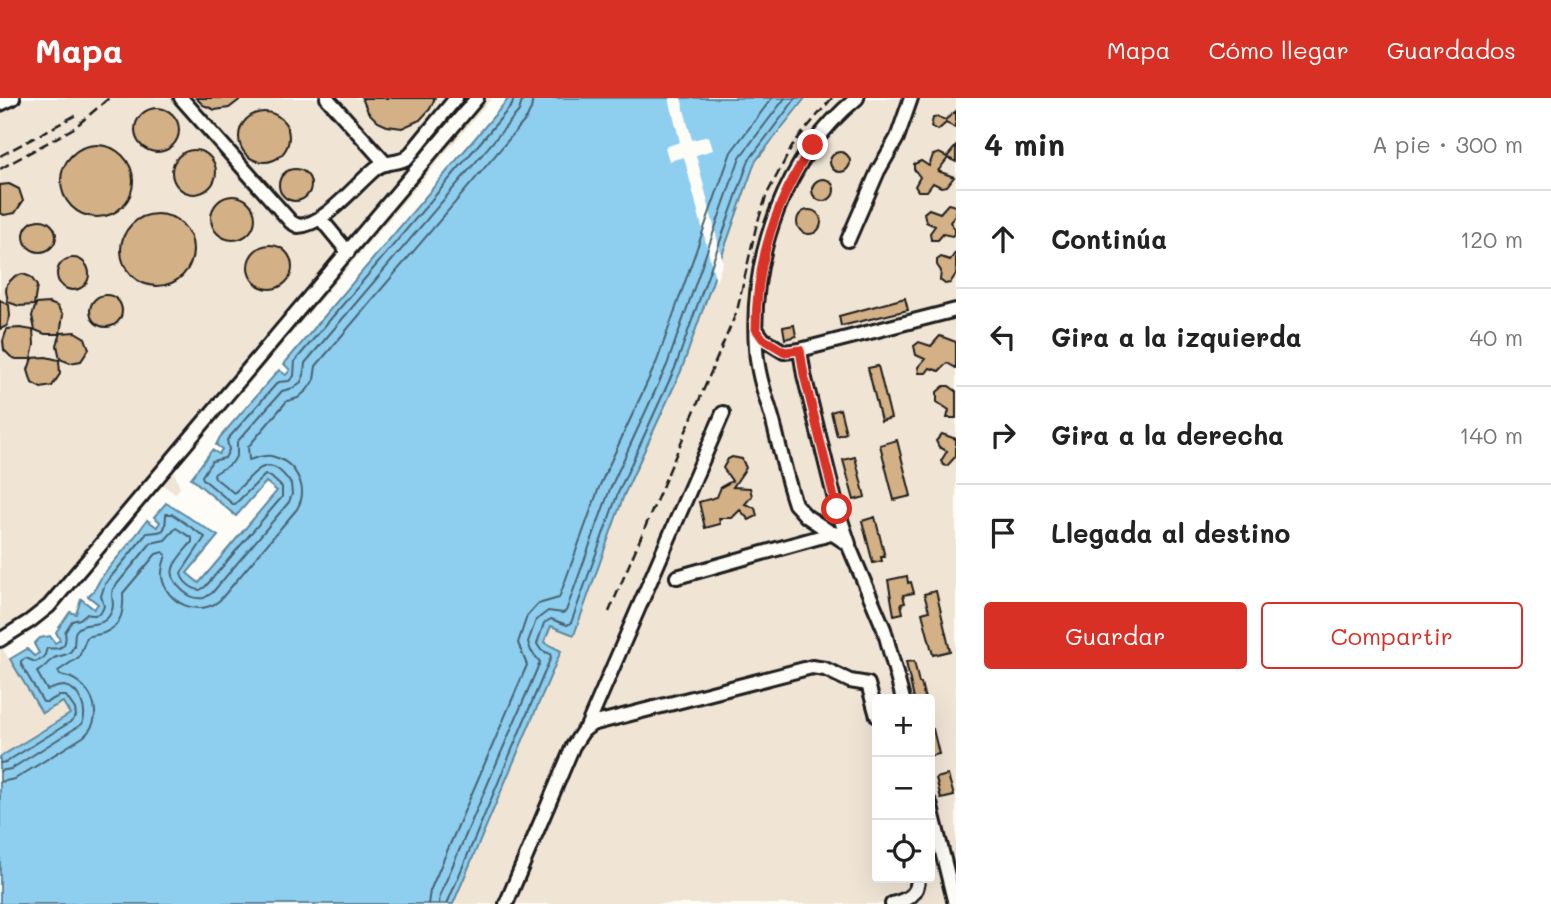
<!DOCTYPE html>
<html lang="es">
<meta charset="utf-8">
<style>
:root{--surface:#fff;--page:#f6f6f6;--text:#222;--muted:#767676;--line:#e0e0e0;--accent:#d93025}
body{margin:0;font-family:Mali,sans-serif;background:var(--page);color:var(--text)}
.controls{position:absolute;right:21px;bottom:21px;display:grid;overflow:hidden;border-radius:7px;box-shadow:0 7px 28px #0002}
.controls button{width:63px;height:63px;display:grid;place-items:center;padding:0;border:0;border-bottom:2px solid var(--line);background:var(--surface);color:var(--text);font:35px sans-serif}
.stop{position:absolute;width:21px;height:21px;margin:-16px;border:5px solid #d93025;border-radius:50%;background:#fff}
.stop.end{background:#d93025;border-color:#fff;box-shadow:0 2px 7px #0008}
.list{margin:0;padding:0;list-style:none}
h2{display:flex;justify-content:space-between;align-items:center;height:91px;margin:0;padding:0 28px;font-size:30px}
h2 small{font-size:23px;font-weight:400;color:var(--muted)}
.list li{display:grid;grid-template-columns:46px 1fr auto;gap:21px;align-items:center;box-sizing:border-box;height:98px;padding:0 28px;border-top:2px solid var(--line)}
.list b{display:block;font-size:26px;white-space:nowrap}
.list em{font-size:23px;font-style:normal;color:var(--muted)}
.actions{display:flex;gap:14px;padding:21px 28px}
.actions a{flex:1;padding:16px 0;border:2px solid var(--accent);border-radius:7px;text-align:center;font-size:24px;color:var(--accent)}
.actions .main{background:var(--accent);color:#fff}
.icon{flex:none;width:38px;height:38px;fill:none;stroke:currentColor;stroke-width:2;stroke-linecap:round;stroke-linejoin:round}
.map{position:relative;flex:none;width:956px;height:806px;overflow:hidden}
header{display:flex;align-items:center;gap:42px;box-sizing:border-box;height:98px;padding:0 35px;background:var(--accent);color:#fff}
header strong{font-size:33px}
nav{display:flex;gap:38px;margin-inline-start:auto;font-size:24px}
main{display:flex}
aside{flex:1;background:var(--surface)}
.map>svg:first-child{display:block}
.built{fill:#f0e5d5;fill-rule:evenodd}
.water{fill:#8eceef;stroke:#60879b;stroke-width:2}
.pier{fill:#fdfcf7}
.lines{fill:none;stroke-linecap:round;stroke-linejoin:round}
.shore{stroke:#4a6370;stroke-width:2}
.building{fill:#d3b085;stroke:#1c1c1c;stroke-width:2}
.minor-casing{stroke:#1c1c1c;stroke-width:18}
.minor{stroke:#fdfcf7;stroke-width:12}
.rail{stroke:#1c1c1c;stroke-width:2.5;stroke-dasharray:10 5;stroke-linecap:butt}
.route{stroke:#d93025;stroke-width:9}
</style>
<header>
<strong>Mapa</strong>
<nav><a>Mapa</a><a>Cómo llegar</a><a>Guardados</a></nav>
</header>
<main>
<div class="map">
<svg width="956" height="806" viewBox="0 0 956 806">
<rect width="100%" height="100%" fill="#fdfcf7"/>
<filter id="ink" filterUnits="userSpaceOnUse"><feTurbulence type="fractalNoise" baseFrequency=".0143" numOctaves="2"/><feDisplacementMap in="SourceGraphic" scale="14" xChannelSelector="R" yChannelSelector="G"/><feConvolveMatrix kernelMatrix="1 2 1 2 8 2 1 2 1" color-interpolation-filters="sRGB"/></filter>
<g filter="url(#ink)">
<path class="built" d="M0,0H492L174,374L180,390L175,396L163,387L57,511L38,529L3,551L42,615L63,603L70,616L0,659Z
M805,0H956V806H453L561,553L544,544L551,528L573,537L624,397L681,273L755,64ZM877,601H930V780H877Z"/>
<path class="water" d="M509,0H805L755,64L681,273L624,397L574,537L551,528L544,544L561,553L453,806H0V659L70,616L63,604L42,615L10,561L27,551L34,558L39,555L34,546L40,540L50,538L55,545L60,542L56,534L70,514L76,516L81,501L94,511L98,506L88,498C96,492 96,488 101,480C116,460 133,443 147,422L157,429L160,424L154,419L166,405L218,438L187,475L199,485L277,393L266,384L236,418L191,380L212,352L219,356L222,351L216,347L220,339L279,272L286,277L290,272L284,266Z"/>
<path class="pier" d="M669,0H681L692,42L709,38L713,52L696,57L723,164L716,184L684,59L669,63L665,49L680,44Z"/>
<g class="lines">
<path class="shore" d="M0,665L6,664L72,623L76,618L75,611L66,598H59L47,604H43L21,566V563L26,560L35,564L44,560L47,550C60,552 68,549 65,534L72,523L80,521L86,516C95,518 101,518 104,508L101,498L105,486L147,435C166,434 165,434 166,416H172L205,439L181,475C182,483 191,491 200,492L205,489L282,399V389L271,379L265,377L234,407L203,381L202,378L212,363L225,360L229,352L227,342L278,284L289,283L294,278L295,263L512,7L514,0
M0,673L11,671L82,626C88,613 80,590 64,588C58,588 52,591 47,592L37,574C43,571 49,563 54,560C61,557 69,558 73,550C76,545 73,537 76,533C84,521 105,533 112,512C115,505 110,498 113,491L151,445L165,442L176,430L192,440V444C178,461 161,473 183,493C190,499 195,501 204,500L212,495L289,404L292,396L291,386C266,349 254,378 234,395L215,380L214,376L232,365L237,357V344L282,293L293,290L301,284L304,277L305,265L519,13L523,0
M0,684L15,681L83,639C109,618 89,580 60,577L58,573L79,559L87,539C93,537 98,537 104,535C122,528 124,512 123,495L156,456L163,454L166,457C164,464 161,471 162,479C166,506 200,520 220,502L297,411C310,390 295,363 271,358C263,357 256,360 249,362L248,349L287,303L298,300L307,292L314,282L316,268L527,20L531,11L533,0
M428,806L430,793L527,567L518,545L527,518L538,506L559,500L600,387L657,263L731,54L772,0
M439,806L440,797L540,564L531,553L528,544L536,522L548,513L563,515L566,513L610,391L667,267L740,59L785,0
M447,806L551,559L550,556L541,552L537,546L544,525L551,521L567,527L571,525L618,395L675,270L749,62L796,0"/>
</g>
<path class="building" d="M196,0H242L229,10L215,12L203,7Z
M362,0H435L430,11L420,22L402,30L387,28L378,24L368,14Z
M135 32a22 22 0 1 1 44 0a22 22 0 1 1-44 0Z
M956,13V30L946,25L938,32L931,29L933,20L938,19L945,22Z
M239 39a25 25 0 1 1 50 0a25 25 0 1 1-50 0Z
M61 83a36 36 0 1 1 72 0a36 36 0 1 1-72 0Z
M956,48V64L948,60L938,73L954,79L947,88L941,89L933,85L927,93H918L915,88L920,79L914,71V66L921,63L929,68L933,57L939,55L947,59Z
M172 74a22 22 0 1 1 44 0a22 22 0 1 1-44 0Z
M830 64a10 10 0 1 1 20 0a10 10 0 1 1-20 0Z
M279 87a16 16 0 1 1 32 0a16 16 0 1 1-32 0Z
M812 92a11 11 0 1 1 22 0a11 11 0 1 1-22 0Z
M9,86L19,91L23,103L15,115L4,117L0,115V87Z
M211 120a22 22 0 1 1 44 0a22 22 0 1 1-44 0Z
M948,106L956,108V117L950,124L955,131V135L952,138L943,136L938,142H931L930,135L935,128L926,124L924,115L929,111L940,115Z
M797 124a12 12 0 1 1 24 0a12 12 0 1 1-24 0Z
M121 152a36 36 0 1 1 72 0a36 36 0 1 1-72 0Z
M24 138a16 16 0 1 1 32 0a16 16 0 1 1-32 0Z
M248 169a22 22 0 1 1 44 0a22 22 0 1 1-44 0Z
M956,154V176L950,185L945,186L940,182L941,173L937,167V162L941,159L950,162Z
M57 176a16 16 0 1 1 32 0a16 16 0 1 1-32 0Z
M23,176L31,179L37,188L34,207L19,208L8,204L6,193L7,186L15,178Z
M90 213a16 16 0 1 1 32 0a16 16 0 1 1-32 0Z
M905,200L908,212L841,228L839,218Z
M0,202L9,207L10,218L7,228L0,231Z
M49,205L57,208L63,217L60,236H45L35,232L32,218L36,206Z
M794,227L796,238L785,241L783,229Z
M20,230L33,232L34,247L31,261H16L11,259L4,252L3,243L7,231Z
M75,234L85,240L89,251L81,263L70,265L60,261L57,247L61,235Z
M940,238L956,244V270L947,265L939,273L930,270L926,275H919L918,269L925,261L916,257L914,248L919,244L931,248Z
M46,259L59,262L60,276L52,288L41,290L32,285L28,272L32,260Z
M878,268L891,320L881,323L868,270Z
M944,288H949L956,293V320H947L949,312L937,304V294Z
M840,311L846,335L837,338L831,314Z
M942,336L956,341V358L947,368L943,367L941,363L947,353L939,349L936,343Z
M897,342L911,398L894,402L880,347Z
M732,359L742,361L746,370L733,389L750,390L752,398L745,406L755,410L757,418L749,422L740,412L732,420H719L720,426L705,430L699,404L717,399L721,389L732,383L723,370L728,361Z
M855,359L865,399L854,402L843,362Z
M875,419L885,459H881L882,463L873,465L862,423Z
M907,478L908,485L911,484L914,495L903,497L905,505L901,506L903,515L894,517L888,482Z
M936,493L950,553L933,557L922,515L929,513L924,496Z
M914,563L919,585H921L925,601H914L906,564Z
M930,631H933L939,656L930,658Z
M948,677L954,698L941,701L936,680Z"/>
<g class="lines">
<defs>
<path id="minor" d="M181,0L291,124L298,128C325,127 355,87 376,70C385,63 397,66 407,60L456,0
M327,0L386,66
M857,0C784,60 750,158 756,250C757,275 766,299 773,323C780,351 786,379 795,406L806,418L848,446L884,531L903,601
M0,6L13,0
M320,120L348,154
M848,142L878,73L897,40L911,0
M756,231L763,241L784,254L800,252
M849,446L837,410L804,277L800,252L956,212
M677,479L834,435
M0,542L30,523L49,508L477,0
M587,629L723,315
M930,705L955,806
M506,806L573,648L583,633L592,626L812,569L825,571L850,583L868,586L877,618
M892,806C907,802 918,797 918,780"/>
</defs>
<use href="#minor" class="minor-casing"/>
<use href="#minor" class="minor"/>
<path class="rail" d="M0,58L78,16
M0,71L74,30L109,0
M609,514L737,213L756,129L767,96L794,45L832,0"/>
</g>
</g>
<g class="lines" filter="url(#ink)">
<path class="route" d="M813,47C775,103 756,164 756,231L763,241L785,254L800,252L804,277L837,411"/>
</g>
</svg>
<div class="controls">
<button>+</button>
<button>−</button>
<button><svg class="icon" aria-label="locate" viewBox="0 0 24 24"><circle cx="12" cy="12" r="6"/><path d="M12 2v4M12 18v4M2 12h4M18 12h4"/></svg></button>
</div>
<div class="stop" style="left:837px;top:411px"></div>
<div class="stop end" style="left:813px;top:47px"></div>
</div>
<aside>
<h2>4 min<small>A pie · 300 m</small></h2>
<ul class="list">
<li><svg class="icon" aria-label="ahead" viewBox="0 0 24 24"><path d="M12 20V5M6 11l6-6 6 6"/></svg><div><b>Continúa</b></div><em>120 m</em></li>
<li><svg class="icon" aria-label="left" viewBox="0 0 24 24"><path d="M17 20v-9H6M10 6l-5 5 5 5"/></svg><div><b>Gira a la izquierda</b></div><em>40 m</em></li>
<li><svg class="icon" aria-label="right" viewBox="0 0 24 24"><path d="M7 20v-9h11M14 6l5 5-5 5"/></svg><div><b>Gira a la derecha</b></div><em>140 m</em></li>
<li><svg class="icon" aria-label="arrive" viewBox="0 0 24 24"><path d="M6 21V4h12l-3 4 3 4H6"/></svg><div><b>Llegada al destino</b></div></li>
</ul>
<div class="actions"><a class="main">Guardar</a><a>Compartir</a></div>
</aside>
</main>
